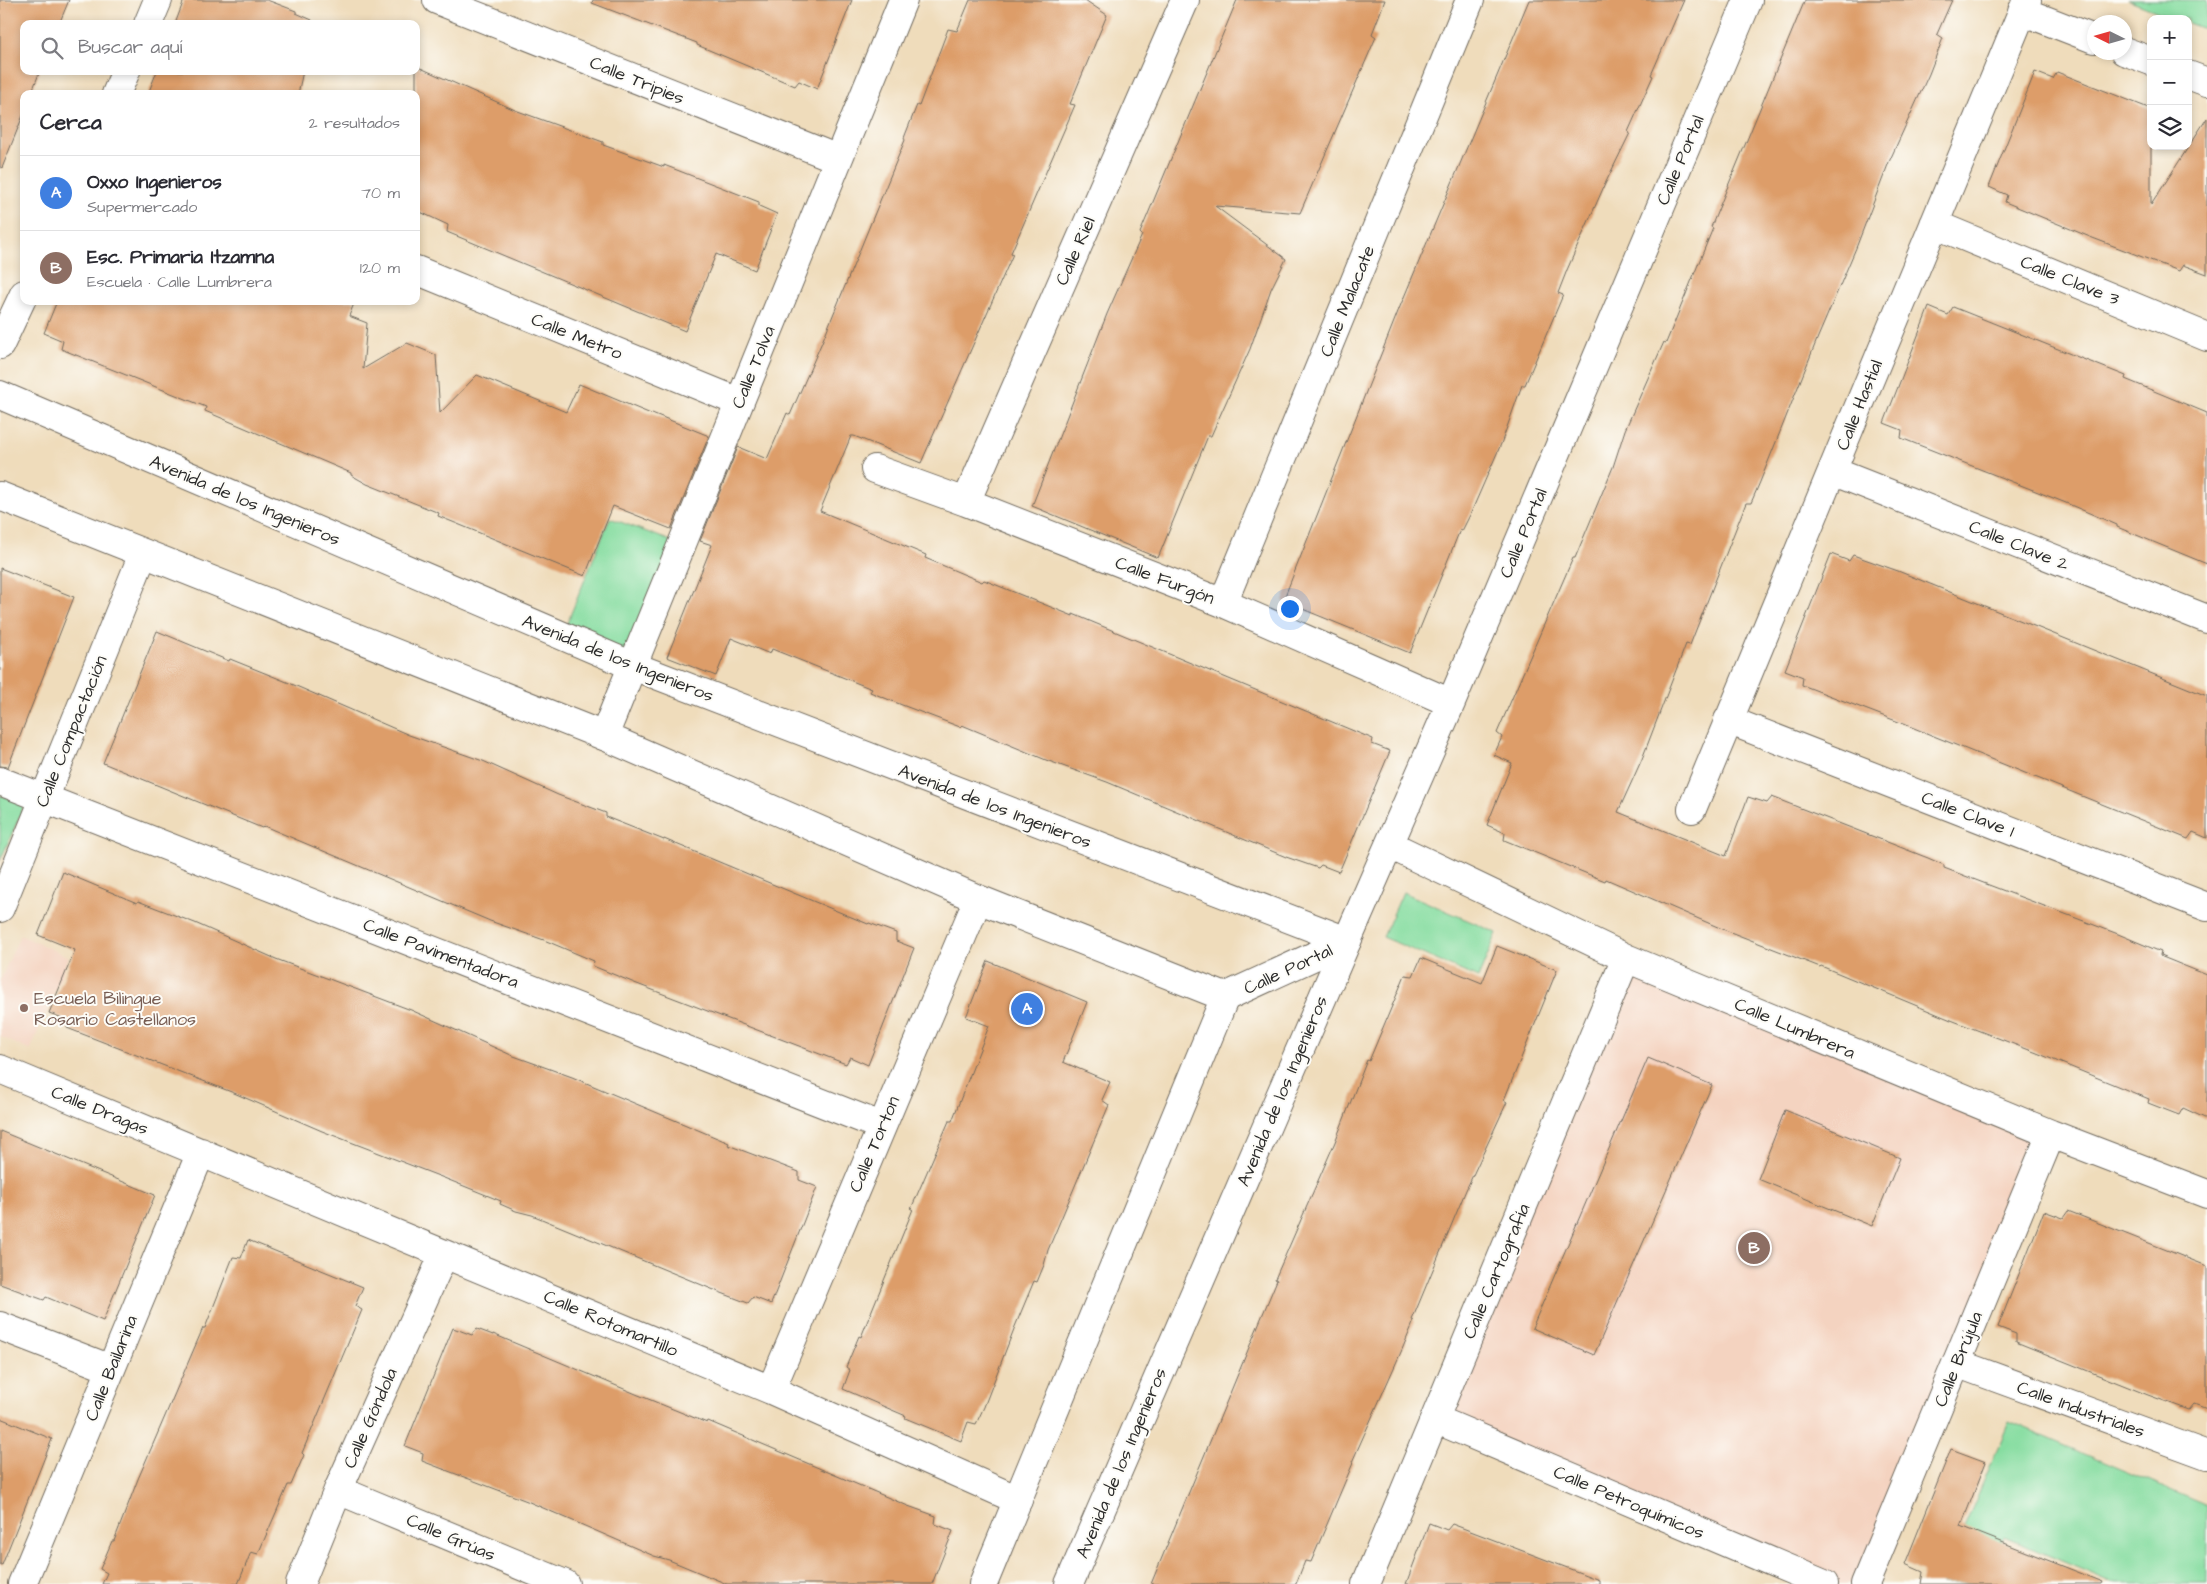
<!DOCTYPE html>
<html lang="es">
<meta charset="utf-8">
<style>
:root{--surface:#fff;--page:#f7f7f7;--text:#2b2b33;--muted:#7c7c81;--line:#e1e1e2;--accent:#b5179e}
body{margin:0;font-family:"Architects Daughter",sans-serif;background:var(--page);color:var(--text)}
.controls{position:absolute;right:15px;top:15px;display:grid;overflow:hidden;border-radius:10px;box-shadow:0 2px 8px #0003}
.controls button{width:45px;height:45px;display:grid;place-items:center;padding:0;border:0;border-bottom:1px solid var(--line);background:var(--surface);color:var(--text);font:25px sans-serif}
.compass{position:absolute;left:2087px;top:15px;width:45px;height:45px;border-radius:50%;background:var(--surface);box-shadow:0 2px 8px #0003;rotate:275deg}
.you{position:absolute;left:1289px;top:608px;width:18px;height:18px;margin:-12px;border:4px solid #fff;border-radius:50%;background:#1a73e8;box-shadow:0 0 0 8px #1a73e833}
.badge{display:grid;place-items:center;width:32px;height:32px;border-radius:50%;background:var(--accent);color:#fff;font-size:16px;font-weight:700}
.pin{position:absolute;translate:-50% -50%;border:2px solid #fff;box-shadow:0 1px 5px #0006}
.list{margin:0;padding:0;list-style:none}
h2{display:flex;justify-content:space-between;align-items:center;height:65px;margin:0;padding:0 20px;font-size:21px}
h2 small{font-size:16px;font-weight:400;color:var(--muted)}
.list li{display:grid;grid-template-columns:32px 1fr auto;gap:15px;align-items:center;box-sizing:border-box;height:75px;padding:0 20px;border-top:1px solid var(--line)}
.list b{display:block;font-size:19px;white-space:nowrap}
.list p{margin:0;font-size:16px;white-space:nowrap;color:var(--muted)}
.list em{font-size:16px;font-style:normal;color:var(--muted)}
.icon{flex:none;width:28px;height:28px;fill:none;stroke:currentColor;stroke-width:2;stroke-linecap:round;stroke-linejoin:round}
.map{position:relative;flex:none;width:2207px;height:1584px;overflow:hidden}
.search{position:absolute;background:var(--surface);box-shadow:0 2px 8px #0003;left:20px;top:20px;width:400px;height:55px;display:flex;align-items:center;gap:12px;box-sizing:border-box;padding:0 18px;border-radius:10px;color:var(--muted);font-size:19px}
.panel{position:absolute;background:var(--surface);box-shadow:0 2px 8px #0003;left:20px;top:90px;width:400px;height:215px;border-radius:10px}
.map>svg:first-child{display:block}
.built{fill:#f4d3c0}
.green{fill:#87dda1;stroke:#598466}
.building{fill:#dd9d69}
.lines{fill:none;stroke-linecap:round;stroke-linejoin:round}
.minor-casing{stroke:#70695d;stroke-width:30}
.tertiary-casing{stroke:#70695d;stroke-width:30}
.minor{stroke:#fff;stroke-width:28}
.tertiary{stroke:#fff;stroke-width:28}
.education-dot{fill:#8d6e63;stroke:#fdfcf7;stroke-width:2}
.labels{text-anchor:middle;stroke-width:4;stroke-linejoin:round;paint-order:stroke}
.street-label{font-size:18px;fill:#2b2b2b;stroke:#fdfcf7}
.education-label{font-size:18px;fill:#785e54;stroke:#fdfcf7;text-anchor:start}
</style>
<div class="map">
<svg width="2207" height="1584" viewBox="0 0 2207 1584">
<rect width="100%" height="100%" fill="#fdfcf7"/>
<filter id="ink" filterUnits="userSpaceOnUse"><feTurbulence type="fractalNoise" baseFrequency=".02" numOctaves="2"/><feDisplacementMap in="SourceGraphic" scale="10" xChannelSelector="R" yChannelSelector="G"/><feConvolveMatrix kernelMatrix="1 2 1 2 8 2 1 2 1" color-interpolation-filters="sRGB"/></filter>
<filter id="wash" filterUnits="userSpaceOnUse"><feTurbulence type="fractalNoise" baseFrequency=".0096" numOctaves="4" result="noise"/><feDisplacementMap in="SourceGraphic" scale="20" xChannelSelector="R" yChannelSelector="G"/><feGaussianBlur stdDeviation="1.12" result="paint"/><feColorMatrix in="noise" values="0 0 0 0 0 0 0 0 0 0 0 0 0 0 0 0 0 1.4 0 .05"/><feComposite in="paint" operator="in"/></filter>
<g filter="url(#wash)">
<rect width="100%" height="100%" fill="#efdcbb"/>
<path class="built" d="M20,935L69,957L30,1051L0,1036V981Z
M1626,958L2051,1134L1865,1584H1824L1435,1419Z"/>
<path class="green" d="M2127,0H2207V30L2188,23V19H2176Z
M610,518L676,543L633,666L561,638Z
M0,795L25,804L0,861Z
M1403,892L1497,933L1478,978L1383,937Z
M2009,1422L2207,1506V1584H2116L2005,1537L1985,1584H1940Z"/>
<g id="blocks">
<path class="building" d="M0,0H69L59,24H24V71H40L31,94H24V113L2,168L0,167Z
M184,0H267L296,11V13L312,20L311,24H175Z
M593,0H852L817,89L799,81L795,86L697,45V43L592,3Z
M970,0H1085L1107,15L1070,104L1075,105L1011,253L1013,254L921,463L854,436H851L820,511L926,555L925,558L982,582L984,580L1073,616V614L1373,739L1372,744L1390,751L1339,872L1321,865L1318,868L1286,857L1107,782L1046,760L962,725L960,727L902,705L870,692L872,689L772,649L770,654L731,638L716,676L667,657L712,545L700,541L738,447L767,459L787,413L790,415L822,342L905,140L904,138L917,105L919,106L948,29L957,31Z
M1237,0H1385L1372,34L1376,37L1300,213L1215,206L1286,259L1271,289L1250,349L1218,420L1211,436H1208L1158,558L1032,506L1107,314L1142,235L1140,233L1148,214Z
M1529,0H1684L1651,75L1653,76L1628,132L1630,133L1605,184L1567,270L1558,293L1563,295L1525,385H1522L1501,444L1470,515L1462,531L1460,530L1410,653L1283,601L1399,309Z
M1805,0H1952L1937,34L1943,38L1929,74L1889,162L1856,248L1818,337L1760,482L1751,503H1746L1690,645L1686,644L1642,759L1618,812L1726,856L1748,797L1767,803L1772,797L1928,858L1944,865V868L2118,934L2161,952L2160,956L2207,975V1119L2183,1108L2179,1115L2148,1103L2149,1099L2037,1053L1951,1020L1821,966L1820,967L1720,928L1606,879L1605,881L1504,840L1505,833L1487,825L1512,763L1494,755L1502,737L1497,733L1573,558H1575L1613,467L1625,430L1664,342L1666,343L1713,228L1711,227Z
M416,66L515,110L603,142V145L664,167V165L759,202V206L777,214L755,270L716,254L685,331L447,232L448,225L416,210Z
M157,71H303L298,94H148Z
M2035,72L2053,79L2057,72L2151,109V205L2207,118V274L2183,265L2179,271L2090,237L2005,202L2007,195L1989,187Z
M57,301H355L349,316L367,323L363,369L407,343L436,355L440,413L477,375L566,412L579,384L651,414L652,413L709,436L671,529L613,506L585,576L438,516L439,513L367,484L351,475V473L205,411L206,407L61,349L63,341L44,333Z
M1929,307L1948,315L1953,307L2083,359L2126,376L2125,379L2207,413V564L2117,527V525L2066,503L1901,438L1902,430L1884,423Z
M1831,554L1849,561L1853,555L1898,571L2207,696V838L2193,832L2188,839L1904,724L1802,685L1803,677L1785,670Z
M0,568L74,597L8,767L0,766Z
M157,631L229,661L230,659L287,682L409,735L483,761L558,795L606,813V817L664,840V839L868,924L869,923L896,933V941L914,948L868,1065L850,1057L846,1064L637,984L593,966L594,961L544,940L490,921L264,826L262,828L103,763Z
M63,872L137,903L138,901L195,923L276,959L411,1010L511,1055L572,1077L729,1143L728,1145L799,1172V1180L817,1187L771,1304L753,1297L748,1303L719,1292L532,1215L516,1211L500,1204L501,1201L444,1178L322,1131L234,1093L67,1028L68,1020L49,1013L75,950L38,935Z
M1497,946L1557,970L1504,1100L1507,1102L1466,1190L1412,1320L1414,1321L1401,1352L1352,1462L1353,1463L1311,1562L1305,1561L1296,1584H1151L1277,1280L1275,1279L1335,1142L1367,1060L1369,1061L1405,975L1413,976L1421,958L1482,983Z
M988,961L1087,1002L1063,1062L1110,1082L1102,1100L1109,1105L1048,1250L1044,1265L1037,1282L1034,1281L1014,1329L984,1407L976,1424L968,1422L961,1441L905,1418L906,1416L843,1389L850,1370L846,1367L859,1336L861,1337L913,1209H911L949,1121H952L989,1026L966,1017Z
M1648,1058L1712,1085L1594,1355L1532,1328Z
M1785,1110L1900,1158L1872,1226L1758,1179Z
M0,1131L155,1195L103,1321L46,1297L44,1300L0,1284Z
M2044,1211L2063,1218L2068,1211L2207,1266V1409L2194,1404L2189,1410L2148,1395L2016,1342V1334L1998,1327Z
M248,1240L363,1287L355,1306L362,1310L302,1453L304,1455L291,1485H288L258,1554L251,1552L238,1584H102L107,1573L100,1569L112,1541H114L138,1479L203,1328H205L233,1257L241,1258Z
M453,1328L472,1335L477,1329L493,1335V1334L636,1394L707,1423L708,1421L908,1506L936,1516L935,1524L953,1531L932,1584H727L669,1560L654,1556L527,1501L422,1461L423,1453L405,1446Z
M0,1418L52,1439L2,1565L0,1564Z
M1951,1449L1986,1462L1961,1526L2103,1582L2102,1584H1921L1923,1572L1905,1564Z
M1429,1523L1447,1530L1452,1524L1599,1580V1584H1406Z"/>
</g>
</g>
<g filter="url(#ink)">
<use href="#blocks" fill-opacity="0" stroke="#70695d" stroke-width="1"/>
<g class="lines">
<defs>
<path id="minor" d="M437,0L838,159
M2022,11L2094,39
M148,24L158,0
M2124,51L2151,61
M2188,75L2207,82
M116,94L126,71
M1934,224L2207,337
M416,270L739,402
M0,345L24,294
M875,469L966,502L1223,603L1451,703
M1832,471L2207,619
M966,502L1185,0
M1223,603L1470,0
M1728,720L2207,907
M604,736L903,0
M0,781L881,1126
M1692,809L2027,0
M1390,845L1626,958L2051,1134L2207,1194
M0,908L143,554
M1225,997L1347,941L1451,703L1748,0
M0,1069L771,1390L1018,1500
M0,1326L111,1369
M1956,1363L2207,1455
M771,1390L978,899
M1435,1419L1824,1584
M338,1490L565,1584
M22,1584L201,1152
M300,1584L338,1490L444,1254
M1366,1584L1626,958
M1865,1584L2051,1134"/>
<path id="tertiary" d="M0,395L633,666L1347,941L1069,1584
M0,496L604,736L978,899L1225,997L983,1584"/>
</defs>
<use href="#minor" class="minor-casing"/>
<use href="#tertiary" class="tertiary-casing"/>
<use href="#minor" class="minor"/>
<use href="#tertiary" class="tertiary"/>
</g>
</g>
<circle class="education-dot" cx="24" cy="1008" r="5"/>
<g class="labels">
<g class="street-label">
<text transform="translate(637 80) rotate(22)" y="6">Calle Tripies</text>
<text transform="translate(1680 160) rotate(-67)" y="6">Calle Portal</text>
<text transform="translate(1075 251) rotate(-66)" y="6">Calle Riel</text>
<text transform="translate(2070 280) rotate(22)" y="6">Calle Clave 3</text>
<text transform="translate(1347 301) rotate(-68)" y="6">Calle Malacate</text>
<text transform="translate(577 336) rotate(22)" y="6">Calle Metro</text>
<text transform="translate(753 367) rotate(-68)" y="6">Calle Tolva</text>
<text transform="translate(1859 405) rotate(-68)" y="6">Calle Hastial</text>
<text transform="translate(245 500) rotate(23)" y="6">Avenida de los Ingenieros</text>
<text transform="translate(1523 533) rotate(-67)" y="6">Calle Portal</text>
<text transform="translate(2019 545) rotate(22)" y="6">Calle Clave 2</text>
<text transform="translate(1165 580) rotate(21)" y="6">Calle Furgón</text>
<text transform="translate(618 658) rotate(22)" y="6">Avenida de los Ingenieros</text>
<text transform="translate(71 731) rotate(-68)" y="6">Calle Compactación</text>
<text transform="translate(995 806) rotate(21)" y="6">Avenida de los Ingenieros</text>
<text transform="translate(1968 814) rotate(21)" y="6">Calle Clave 1</text>
<text transform="translate(441 953) rotate(21)" y="6">Calle Pavimentadora</text>
<text transform="translate(1288 969) rotate(-25)" y="6">Calle Portal</text>
<text transform="translate(1795 1028) rotate(23)" y="6">Calle Lumbrera</text>
<text transform="translate(1282 1091) rotate(-67)" y="6">Avenida de los Ingenieros</text>
<text transform="translate(100 1110) rotate(22)" y="6">Calle Dragas</text>
<text transform="translate(874 1144) rotate(-67)" y="6">Calle Torton</text>
<text transform="translate(1496 1271) rotate(-67)" y="6">Calle Cartografía</text>
<text transform="translate(611 1323) rotate(23)" y="6">Calle Rotomartillo</text>
<text transform="translate(1958 1359) rotate(-68)" y="6">Calle Brújula</text>
<text transform="translate(111 1368) rotate(-68)" y="6">Calle Bailarina</text>
<text transform="translate(2081 1409) rotate(20)" y="6">Calle Industriales</text>
<text transform="translate(370 1418) rotate(-66)" y="6">Calle Góndola</text>
<text transform="translate(1121 1463) rotate(-67)" y="6">Avenida de los Ingenieros</text>
<text transform="translate(1629 1502) rotate(23)" y="6">Calle Petroquímicos</text>
<text transform="translate(451 1537) rotate(23)" y="6">Calle Grúas</text>
</g>
<g class="education-label">
<text x="34" y="1004">Escuela Bilingue<tspan x="34" dy="21">Rosario Castellanos</tspan></text>
</g>
</g>
</svg>
<div class="controls">
<button>+</button>
<button>−</button>
<button><svg class="icon" aria-label="layers" viewBox="0 0 24 24"><path d="M12 4l9 5-9 5-9-5zM3 14l9 5 9-5"/></svg></button>
</div>
<svg class="compass" viewBox="-18 -18 36 36"><path d="M0-13l5 13h-10z" fill="#e53935"/><path d="M0 13l5-13h-10z" fill="#7c7c81"/></svg>
<div class="you"></div>
<div class="pin badge" style="left:1027px;top:1009px;background:#3f7fe0">A</div>
<div class="pin badge" style="left:1754px;top:1248px;background:#8d6e63">B</div>
<div class="search"><svg class="icon" aria-label="search" viewBox="0 0 24 24"><circle cx="10" cy="10" r="6"/><path d="M15 15l6 6"/></svg>Buscar aquí</div>
<section class="panel">
<h2>Cerca<small>2 resultados</small></h2>
<ul class="list">
<li><span class="badge" style="background:#3f7fe0">A</span><div><b>Oxxo Ingenieros</b><p>Supermercado</p></div><em>70 m</em></li>
<li><span class="badge" style="background:#8d6e63">B</span><div><b>Esc. Primaria Itzamna</b><p>Escuela · Calle Lumbrera</p></div><em>120 m</em></li>
</ul>
</section>
</div>
